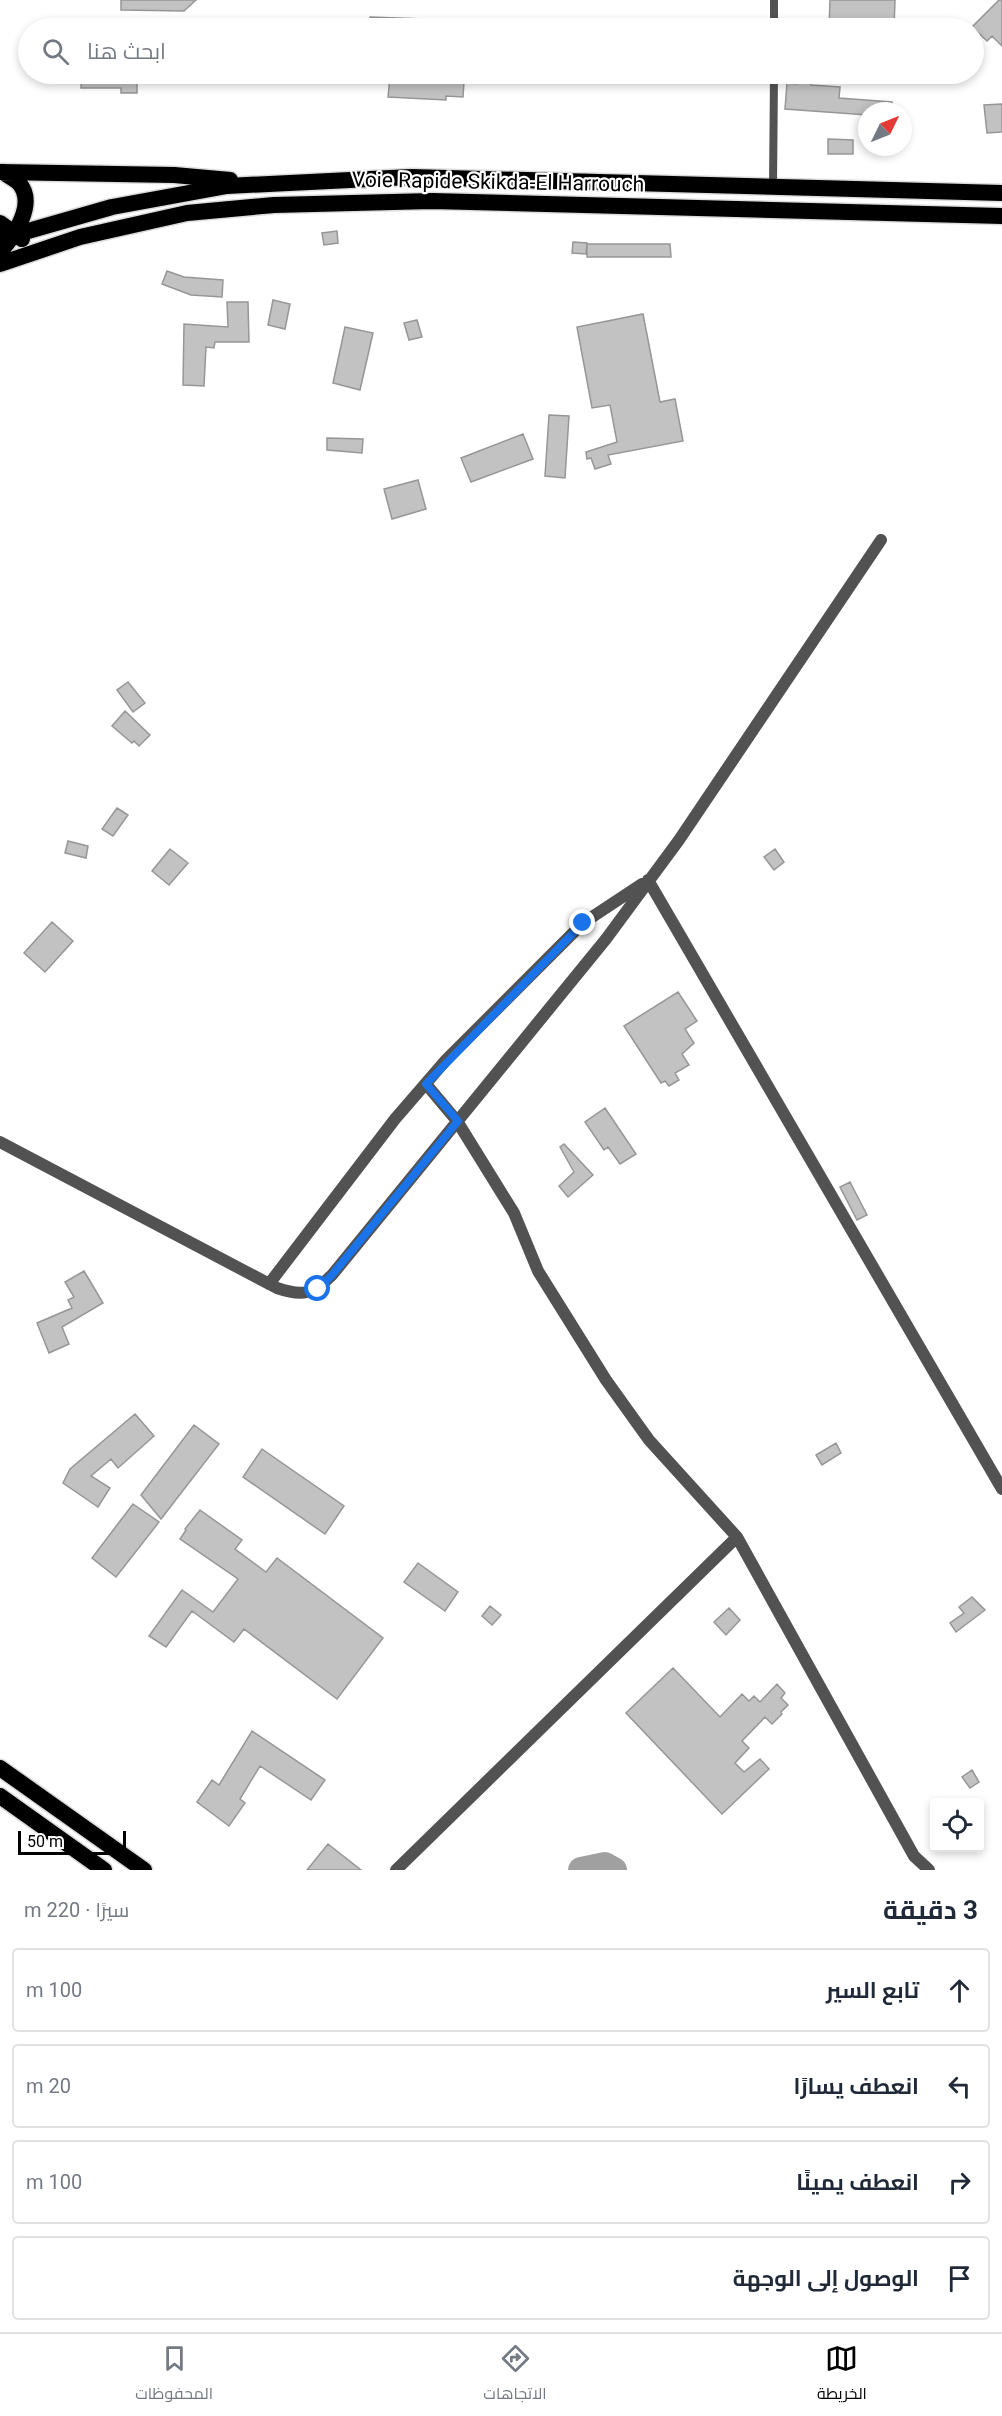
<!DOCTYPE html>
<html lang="ar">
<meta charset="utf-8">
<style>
:root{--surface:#fff;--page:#f6f6f7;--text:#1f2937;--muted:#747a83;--line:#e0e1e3;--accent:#000}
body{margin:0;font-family:Roboto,Cairo,sans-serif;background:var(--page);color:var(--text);direction:rtl}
.controls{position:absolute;right:18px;bottom:18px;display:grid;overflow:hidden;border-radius:6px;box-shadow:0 3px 9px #0003}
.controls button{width:54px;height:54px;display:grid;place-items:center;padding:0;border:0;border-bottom:2px solid var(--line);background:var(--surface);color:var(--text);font:30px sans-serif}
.compass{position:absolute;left:858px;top:102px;width:54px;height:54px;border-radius:50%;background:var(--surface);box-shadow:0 3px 9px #0003;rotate:47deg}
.scale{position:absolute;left:18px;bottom:15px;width:108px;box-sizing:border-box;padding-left:6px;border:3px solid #000;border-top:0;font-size:16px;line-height:21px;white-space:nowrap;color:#000;-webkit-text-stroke:4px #fff;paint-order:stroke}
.stop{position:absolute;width:18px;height:18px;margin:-14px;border:4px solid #1a73e8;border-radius:50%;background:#fff}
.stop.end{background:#1a73e8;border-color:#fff;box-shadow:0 2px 6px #0008}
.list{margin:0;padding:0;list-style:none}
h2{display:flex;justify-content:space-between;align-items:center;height:78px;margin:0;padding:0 24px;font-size:26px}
h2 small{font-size:20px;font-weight:400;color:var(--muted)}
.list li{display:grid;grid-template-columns:39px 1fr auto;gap:18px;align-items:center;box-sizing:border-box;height:84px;margin:0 12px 12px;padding:0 12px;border:2px solid var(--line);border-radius:6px}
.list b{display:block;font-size:22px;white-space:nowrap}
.list em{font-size:20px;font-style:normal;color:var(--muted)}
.icon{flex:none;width:33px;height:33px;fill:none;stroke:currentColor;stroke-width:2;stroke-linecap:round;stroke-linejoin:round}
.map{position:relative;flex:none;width:1002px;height:1870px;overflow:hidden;direction:ltr}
.search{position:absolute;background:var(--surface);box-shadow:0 3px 9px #0003;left:18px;right:18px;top:18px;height:66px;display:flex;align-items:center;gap:15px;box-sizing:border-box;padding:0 21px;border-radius:33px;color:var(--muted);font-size:22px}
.sheet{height:462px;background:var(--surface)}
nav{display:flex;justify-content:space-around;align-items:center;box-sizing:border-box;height:84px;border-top:2px solid var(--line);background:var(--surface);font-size:16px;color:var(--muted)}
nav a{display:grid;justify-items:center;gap:3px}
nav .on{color:var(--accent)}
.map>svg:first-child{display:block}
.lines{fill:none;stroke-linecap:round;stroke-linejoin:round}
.river{stroke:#a0a0a0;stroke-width:26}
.building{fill:#c2c2c2;stroke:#969696;stroke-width:1.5}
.trunk-casing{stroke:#dbdbdb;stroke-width:19}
.service{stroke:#525252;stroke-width:8}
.minor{stroke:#525252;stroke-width:12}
.trunk{stroke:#000;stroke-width:16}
.route{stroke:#1a73e8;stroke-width:8}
.labels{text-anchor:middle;stroke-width:4.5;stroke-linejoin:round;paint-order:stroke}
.street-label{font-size:21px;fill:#000;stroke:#fff}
</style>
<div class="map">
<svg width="1002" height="1870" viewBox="0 0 1002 1870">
<rect width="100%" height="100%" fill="#fff"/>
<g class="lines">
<path class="river" d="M581,1870L605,1865L614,1870"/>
</g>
<path class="building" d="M121,0H196L184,11L121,10Z
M830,0H895L894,28H829Z
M999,0H1002V46L992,36L987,41L972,27Z
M370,17L425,19V28H370Z
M81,74H137V93H121V88H81Z
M797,74H811V85L840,87L839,98L892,102V111H867V115L785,109L787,83L797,84Z
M390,77L464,82L463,97L446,96V100L388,97Z
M1002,104V132L987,133L984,105Z
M828,139L853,140V154H828Z
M337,231L338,243L324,245L322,233Z
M573,242L587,243L586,254L572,253Z
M587,244H670L671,257H587Z
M167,271L184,277L223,280L222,297L191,295L162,284Z
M273,300L290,304L285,329L268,325Z
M227,302H248L249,342H215L214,348L206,347L204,386L183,385L184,324L228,327Z
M643,314L660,402L675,399L683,441L608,455L611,464L595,469L591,458L587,459L586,452L617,442L610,405L592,408L577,327Z
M417,320L422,337L409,340L404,323Z
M345,327L373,333L360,390L333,383Z
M549,415L569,416L565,478L545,476Z
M523,434L533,459L471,482L461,458Z
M327,438L363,439L362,453L327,450Z
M418,480L426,509L392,519L384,489Z
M128,682L145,703L133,712L117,690Z
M125,711L150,735L139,746L134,741L132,743L112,726Z
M117,808L128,815L113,836L102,829Z
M68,841L88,846L86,858L65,853Z
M170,849L188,863L169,885L152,871Z
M775,849L784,862L774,870L764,857Z
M52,922L73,941L45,972L24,953Z
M678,992L697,1021L685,1029L694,1043L682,1054L689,1065L675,1073L679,1080L669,1086L665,1081L661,1083L624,1026Z
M605,1108L636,1154L620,1164L608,1147L604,1150L585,1122Z
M564,1144L593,1175L568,1197L559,1186L574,1172L560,1147Z
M850,1182L867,1215L857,1220L840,1187Z
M84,1271L103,1303L62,1327L69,1344L49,1353L37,1323L72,1308L68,1300L74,1297L65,1282Z
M135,1414L154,1436L118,1468L111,1459L91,1476L110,1488L98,1507L63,1483L70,1469Z
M194,1425L219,1444L161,1519L141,1495Z
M836,1443L841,1453L822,1465L816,1455Z
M262,1449L344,1506L325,1534L243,1477Z
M133,1504L159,1522L116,1577L92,1558Z
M200,1510L242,1540L235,1549L266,1572L277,1558L383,1638L337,1699L244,1629L234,1642L192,1611L166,1647L149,1636L182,1590L213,1612L238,1579L180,1539L186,1530L185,1529Z
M418,1563L458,1592L445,1611L404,1582Z
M972,1597L985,1610L956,1632L950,1623L964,1613L959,1607Z
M490,1606L501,1615L492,1625L482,1616Z
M729,1608L740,1620L726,1635L714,1622Z
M673,1668L720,1717L742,1694L749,1701L754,1696L760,1702L777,1684L785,1693L781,1698L788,1705L781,1712L782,1714L772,1724L765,1717L742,1741L749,1748L735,1763L744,1772L760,1759L769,1769L722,1814L626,1713Z
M252,1731L325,1780L311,1800L260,1766L240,1799L245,1803L229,1826L197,1802L212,1780L219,1785Z
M972,1770L979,1782L970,1788L962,1777Z
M328,1844L361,1870H307Z"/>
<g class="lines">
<defs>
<path id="trunk" d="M0,172L174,175L230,180
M0,223L22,239
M0,239L112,207L227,186L411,177L1002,193
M0,252C14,236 37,204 19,183C15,179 8,176 3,172
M0,264L80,237L187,213L274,205L432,201L1002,216
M0,1768L144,1870
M0,1796L104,1870"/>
</defs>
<use href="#trunk" class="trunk-casing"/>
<path class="service" d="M774,0V28
M773,187L774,74"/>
<path class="minor" d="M648,880L1002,1489
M426,1084L457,1121L514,1213L538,1271L606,1380L649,1440L737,1537L914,1856L929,1870
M0,1142L277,1288C303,1297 313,1294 332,1275L606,939L679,840L881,540
M269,1284L395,1119L446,1060L583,923L642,884
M396,1870L737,1537"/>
<use href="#trunk" class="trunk"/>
</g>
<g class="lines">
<path class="route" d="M318,1289L332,1275L458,1121L426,1084L583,923"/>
</g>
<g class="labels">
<g class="street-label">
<text transform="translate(498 182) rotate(1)" y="7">Voie Rapide Skikda-El Harrouch</text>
</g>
</g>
</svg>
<div class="controls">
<button><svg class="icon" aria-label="locate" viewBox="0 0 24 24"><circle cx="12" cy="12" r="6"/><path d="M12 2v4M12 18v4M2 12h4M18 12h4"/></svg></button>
</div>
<svg class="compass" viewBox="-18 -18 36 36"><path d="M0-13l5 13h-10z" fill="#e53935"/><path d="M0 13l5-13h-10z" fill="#747a83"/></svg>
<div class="scale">50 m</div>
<div class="stop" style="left:318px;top:1289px"></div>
<div class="stop end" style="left:583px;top:923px"></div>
<div class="search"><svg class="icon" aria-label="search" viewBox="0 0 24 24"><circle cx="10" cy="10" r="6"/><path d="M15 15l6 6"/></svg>ابحث هنا</div>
</div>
<section class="sheet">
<h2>3 دقيقة<small>سيرًا · 220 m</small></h2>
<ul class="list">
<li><svg class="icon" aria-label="ahead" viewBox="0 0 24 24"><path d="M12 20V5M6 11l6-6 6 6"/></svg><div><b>تابع السير</b></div><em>100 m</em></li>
<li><svg class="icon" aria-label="left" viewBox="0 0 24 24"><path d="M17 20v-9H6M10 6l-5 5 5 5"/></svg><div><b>انعطف يسارًا</b></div><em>20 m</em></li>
<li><svg class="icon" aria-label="right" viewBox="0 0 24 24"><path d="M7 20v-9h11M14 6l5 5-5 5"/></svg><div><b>انعطف يمينًا</b></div><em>100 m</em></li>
<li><svg class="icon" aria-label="arrive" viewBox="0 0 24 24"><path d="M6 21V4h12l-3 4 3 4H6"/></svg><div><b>الوصول إلى الوجهة</b></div></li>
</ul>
</section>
<nav>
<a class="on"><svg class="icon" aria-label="map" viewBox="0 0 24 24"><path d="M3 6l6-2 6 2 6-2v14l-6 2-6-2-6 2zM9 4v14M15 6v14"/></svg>الخريطة</a>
<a><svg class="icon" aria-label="directions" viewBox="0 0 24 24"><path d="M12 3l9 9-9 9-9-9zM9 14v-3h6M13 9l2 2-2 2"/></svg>الاتجاهات</a>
<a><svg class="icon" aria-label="saved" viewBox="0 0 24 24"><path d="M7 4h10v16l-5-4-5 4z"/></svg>المحفوظات</a>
</nav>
